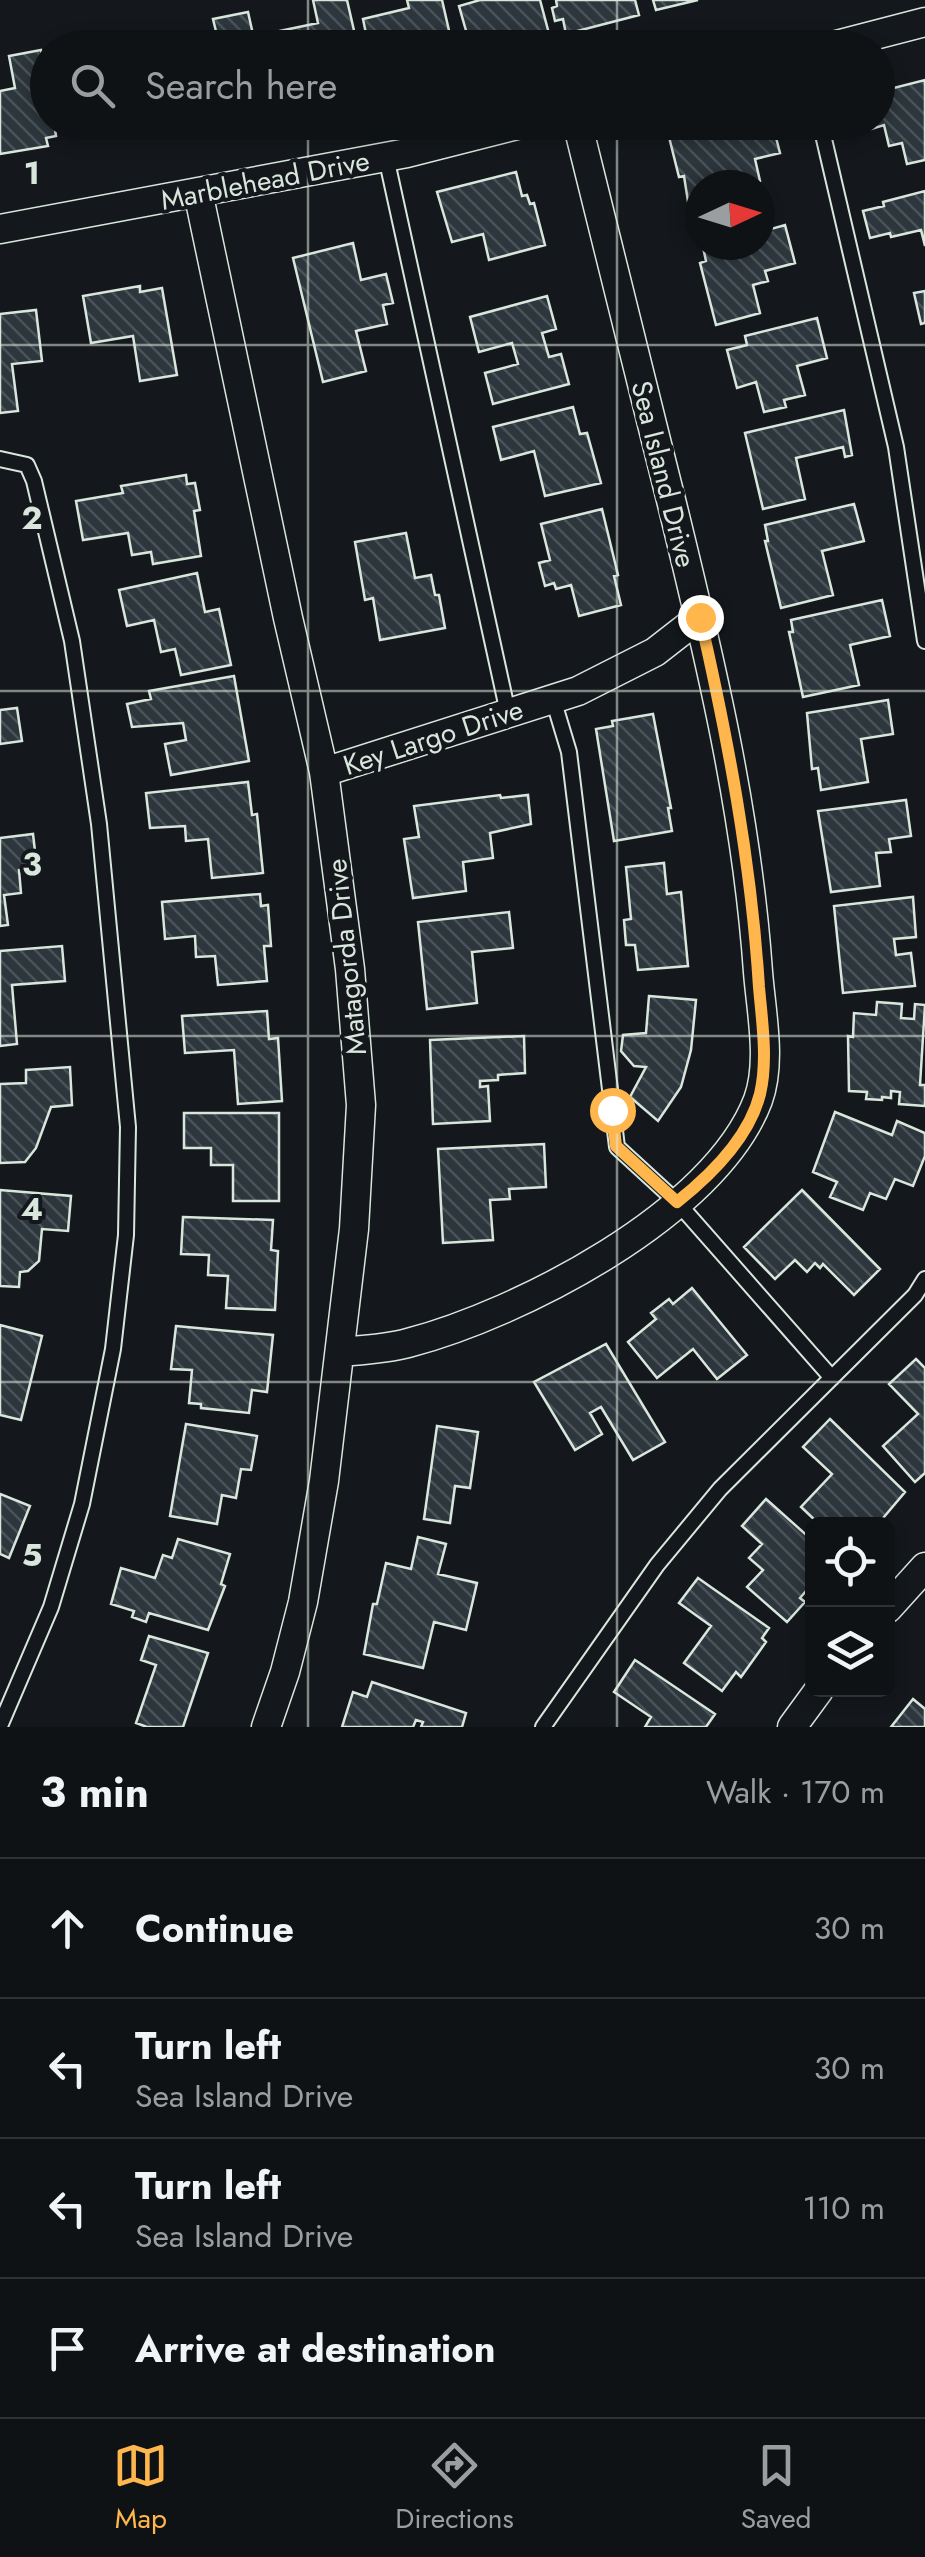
<!DOCTYPE html>
<meta charset="utf-8">
<style>
:root{--surface:#0f1215;--page:#1d2022;--text:#f1f3f6;--muted:#9b9ea0;--line:#2f3234;--accent:#ffb74d}
body{margin:0;font-family:Jost,sans-serif;background:var(--page);color:var(--text)}
.controls{position:absolute;right:30px;bottom:30px;display:grid;overflow:hidden;border-radius:15px;box-shadow:0 5px 15px #0003}
.controls button{width:90px;height:90px;display:grid;place-items:center;padding:0;border:0;border-bottom:2px solid var(--line);background:var(--surface);color:var(--text);font:50px sans-serif}
.compass{position:absolute;left:685px;top:170px;width:90px;height:90px;border-radius:50%;background:var(--surface);box-shadow:0 5px 15px #0003;rotate:86deg}
.stop{position:absolute;width:30px;height:30px;margin:-22px;border:8px solid #ffb74d;border-radius:50%;background:#fff}
.stop.end{background:#ffb74d;border-color:#fff;box-shadow:0 2px 10px #0008}
.list{margin:0;padding:0;list-style:none}
h2{display:flex;justify-content:space-between;align-items:center;height:130px;margin:0;padding:0 40px;font-size:42px}
h2 small{font-size:32px;font-weight:400;color:var(--muted)}
.list li{display:grid;grid-template-columns:65px 1fr auto;gap:30px;align-items:center;box-sizing:border-box;height:140px;padding:0 40px;border-top:2px solid var(--line)}
.list b{display:block;font-size:38px;white-space:nowrap}
.list p{margin:0;font-size:32px;white-space:nowrap;color:var(--muted)}
.list em{font-size:32px;font-style:normal;color:var(--muted)}
.icon{flex:none;width:55px;height:55px;fill:none;stroke:currentColor;stroke-width:2;stroke-linecap:round;stroke-linejoin:round}
.map{position:relative;flex:none;width:925px;height:1727px;overflow:hidden}
.search{position:absolute;background:var(--surface);box-shadow:0 5px 15px #0003;left:30px;right:30px;top:30px;height:110px;display:flex;align-items:center;gap:25px;box-sizing:border-box;padding:0 35px;border-radius:55px;color:var(--muted);font-size:38px}
.sheet{height:690px;background:var(--surface)}
nav{display:flex;justify-content:space-around;align-items:center;box-sizing:border-box;height:140px;border-top:2px solid var(--line);background:var(--surface);font-size:28px;color:var(--muted)}
nav a{display:grid;justify-items:center;gap:5px}
nav .on{color:var(--accent)}
.map>svg:first-child{display:block}
.building{fill:url(#building-back-hatch);stroke:#d8e6dc;stroke-width:2.5}
.lines{fill:none;stroke-linecap:round;stroke-linejoin:round}
.service-casing{stroke:#d8e6dc;stroke-width:18}
.minor-casing{stroke:#d8e6dc;stroke-width:31}
.service{stroke:#14181c;stroke-width:14}
.minor{stroke:#14181c;stroke-width:28}
.route{stroke:#ffb74d;stroke-width:12}
.grid{fill:none;stroke:#d8e6dc;stroke-width:2.5;stroke-opacity:0.55}
.labels{text-anchor:middle;stroke-width:8;stroke-linejoin:round;paint-order:stroke}
.street-label{font-size:28px;fill:#d8e6dc;stroke:#14181c}
.grid-label{font-size:32px;text-anchor:middle;font-weight:bold;fill:#d8e6dc;stroke:#14181c;stroke-width:8;stroke-linejoin:round;paint-order:stroke}
</style>
<div class="map">
<svg width="925" height="1727" viewBox="0 0 925 1727">
<defs>
<pattern id="building-back-hatch" width="6" height="6" patternUnits="userSpaceOnUse" patternTransform="scale(2.5)"><rect width="6" height="6" fill="#2c363c"/><path d="M-1 5l2 2M0 0l6 6M5-1l2 2" fill="none" stroke="#4a5358"/></pattern>
</defs>
<rect width="100%" height="100%" fill="#14181c"/>
<path class="building" d="M313,0H347L358,48H273L270,33L318,23Z
M407,0H442L453,48H369L363,19L409,8Z
M480,0H540L548,30L489,48H471L459,6Z
M556,0H635L639,15L566,34L563,19L555,21L552,8L557,6Z
M653,0H698L656,10Z
M248,12L256,48H220L213,19Z
M147,32L150,48H117L115,39Z
M41,50L48,85V122H54L56,136L46,138L48,146L0,154V91L15,88L9,56Z
M925,80V160L907,164L902,143L889,146L884,125L865,131L863,122H878V92Z
M136,122H166V123L138,129Z
M727,122H772L780,153L755,159L760,181L744,185H700V205L689,208L684,176L679,177L669,137Z
M516,172L522,196L527,195L530,204L534,203L545,245L489,260L483,234L452,242L437,192Z
M925,191V246L921,230L891,237L890,233L870,238L863,211L884,206L883,202Z
M785,225L795,263L765,271L768,281L753,285L760,313L716,325L700,263L706,261L703,247L760,245V232Z
M353,243L361,280L386,274L393,303L383,305L387,324L356,331L366,371L323,382L293,258Z
M140,286V292L162,288L177,375L140,381L133,336L91,343L83,296Z
M925,291V323L921,324L914,293Z
M547,296L556,329L542,333L549,357L561,354L569,384L493,404L485,373L518,364L512,343L479,352L470,317Z
M36,310L42,361L12,364L18,411L0,413V314Z
M817,318L827,358L797,366L805,395L784,400L786,407L764,412L756,382L737,388L727,350L747,345L745,336Z
M573,407L580,434L587,433L601,483L545,496L534,451L501,460L493,427Z
M844,410L852,455L845,457L843,447L796,458L805,499L763,509L745,433Z
M186,475L187,484L195,483L200,510L194,511L201,556L153,564L151,552L132,555L128,533L83,540L76,501L123,493L121,486Z
M854,504L864,541L822,551L833,595L781,608L765,541H768L765,525Z
M602,509L618,575L614,576L621,605L579,616L571,585L556,589L554,583L545,586L539,563L550,560L541,524Z
M406,533L415,578L431,575L435,595H439L445,628L380,640L373,598L365,600L355,542Z
M197,573L205,612L219,609L231,665L181,675L175,649L161,652L154,620L127,626L119,590Z
M882,600L890,636L850,645L859,685L803,697L789,632H793L791,620Z
M234,676L249,761L171,775L165,744L186,740L183,723L132,727L127,704L151,699L149,691Z
M888,700L893,734L861,739L868,782L821,790L818,768L812,769L807,713Z
M17,708L22,741L0,744V710Z
M653,714L671,808H668L672,831L614,841L596,729L613,726L612,721Z
M248,782L252,815L257,814L263,873L212,878L208,839L186,841L185,826L150,828L146,793Z
M500,795L501,798L528,795L531,824L490,833L493,858L463,862L466,891L413,898L404,839L419,837L414,806Z
M906,800L911,836L889,839L891,852L876,853L880,886L831,892L818,811Z
M33,834L37,868L19,870L21,893L4,895L8,925L0,926V838Z
M664,863L667,894L681,892L688,966L638,970L635,945H626L624,920L631,919L626,867Z
M260,894L261,906L268,905L271,946H264L267,981L218,985L215,956L196,957L195,936L165,939L162,902Z
M913,897L916,937L894,939L896,955L911,953L915,986L843,993L834,906Z
M509,912L513,948L472,952L477,1003L427,1009L418,922Z
M62,946L65,981L12,985L17,1044L0,1046V951Z
M649,996L696,1000L691,1050L681,1087L658,1121L630,1097L646,1067L634,1066L621,1051L623,1035L646,1033Z
M877,1002L902,1004L901,1018L914,1019L915,1004L925,1005L920,1085H925V1106L899,1104L900,1092L891,1091V1098L882,1097V1100L866,1099L867,1092L849,1091L848,1036L853,1037L854,1013L876,1015Z
M267,1011L269,1039L278,1038L282,1101L238,1104L234,1050L185,1053L182,1016Z
M524,1036L525,1073L498,1075V1080L480,1081V1087L488,1086L490,1121L433,1124L430,1040Z
M70,1067L72,1105L51,1107L36,1148L25,1162L0,1163V1084L26,1083V1070Z
M835,1112L892,1135L897,1121L925,1133V1156L913,1186L895,1179L886,1199L870,1193L863,1210L830,1197L837,1182L813,1172Z
M184,1113H279V1201H233V1165H211V1148H184Z
M544,1144L546,1187L509,1189L510,1199L490,1200L493,1240L443,1243L438,1149Z
M0,1190L71,1196L68,1231L42,1229L39,1261L28,1271L20,1272L19,1287L0,1286Z
M802,1190L880,1269L854,1295L823,1264L820,1268L815,1263L807,1272L795,1260L775,1279L744,1247Z
M183,1217L273,1220L271,1250L278,1251L275,1310L226,1308L228,1276L208,1275L209,1255L181,1254Z
M692,1288L747,1355L717,1379L693,1349L657,1378L628,1342L656,1319L651,1313L669,1299L673,1304Z
M0,1325L42,1336L21,1420L0,1415Z
M176,1326L273,1335L267,1392L252,1390L249,1413L201,1408V1404L189,1403L192,1370L171,1369Z
M606,1344L665,1442L633,1460L601,1407L590,1413L602,1434L575,1450L534,1382Z
M916,1359L925,1368V1473L915,1482L883,1446L918,1414L889,1384Z
M830,1419L905,1492L878,1524H819L801,1507L832,1474L803,1447Z
M186,1424L257,1436L251,1470L241,1469L236,1498L222,1495L217,1524L170,1516Z
M437,1426L478,1432L470,1488L455,1486L450,1523L424,1519Z
M0,1494L30,1506L9,1558L0,1554Z
M766,1499L812,1540V1584L800,1598L805,1602L787,1622L747,1587L763,1570L749,1558L762,1544L742,1526Z
M418,1537L446,1544L438,1574L477,1583L466,1630L434,1622L423,1668L364,1654L373,1604H377L386,1563L411,1569Z
M178,1539L230,1554L221,1584L225,1586L208,1630L149,1613L146,1622L132,1617L134,1611L111,1604L121,1568L155,1578L163,1555L172,1558Z
M698,1578L769,1628L762,1638L766,1642L741,1677L736,1672L722,1691L684,1663L711,1626L679,1603Z
M149,1636L208,1653L183,1727H147L136,1723L156,1665L141,1660Z
M635,1660L715,1714L706,1727H645L651,1717L614,1692Z
M372,1682L466,1713L462,1727H421L423,1722L416,1720L413,1727H342L353,1692L367,1697Z
M913,1699L925,1709V1727H891Z"/>
<g class="lines">
<defs>
<path id="service" d="M820,122L896,447L925,641
M386,157L508,713
M0,459L27,465L34,481L72,641L99,824L128,1127L126,1235L113,1349L82,1504L51,1607L0,1726
M553,699L569,752L617,1147L677,1202L832,1378
M543,1727L657,1565L720,1489L915,1295L925,1279"/>
<path id="minor" d="M825,48L925,22
M198,192L288,618L324,772L350,969L361,1105L354,1229L324,1481L303,1602L285,1672L266,1727
M0,229L407,153L529,122
M324,772L578,691L655,652L700,617
M340,1352C363,1350 386,1349 408,1343C519,1314 715,1214 758,1100C772,1062 761,1011 758,972C747,813 710,659 672,504C640,377 609,250 577,122
M888,1608L925,1567
M792,1727L819,1690"/>
</defs>
<use href="#service" class="service-casing"/>
<use href="#minor" class="minor-casing"/>
<use href="#service" class="service"/>
<use href="#minor" class="minor"/>
</g>
<g class="lines">
<path class="route" d="M612,1110L616,1146L677,1202C711,1175 749,1138 760,1094C768,1060 762,1022 759,987C751,861 728,739 700,617"/>
</g>
<path class="grid" d="M308,0V48M617,0V48M308,122V1727M617,122V1727M0,345H925M0,691H925M0,1036H925M0,1382H925"/>
<g class="labels">
<g class="street-label">
<text transform="translate(265 180) rotate(-11)" y="10">Marblehead Drive</text>
<text transform="translate(664 474) rotate(76)" y="10">Sea Island Drive</text>
<text transform="translate(433 737) rotate(-18)" y="10">Key Largo Drive</text>
<text transform="translate(346 957) rotate(-96)" y="10">Matagorda Drive</text>
</g>
</g>
<g class="grid-label">
<text x="32" y="184">1</text>
<text x="32" y="529">2</text>
<text x="32" y="875">3</text>
<text x="32" y="1220">4</text>
<text x="32" y="1566">5</text>
</g>
</svg>
<div class="controls">
<button><svg class="icon" aria-label="locate" viewBox="0 0 24 24"><circle cx="12" cy="12" r="6"/><path d="M12 2v4M12 18v4M2 12h4M18 12h4"/></svg></button>
<button><svg class="icon" aria-label="layers" viewBox="0 0 24 24"><path d="M12 4l9 5-9 5-9-5zM3 14l9 5 9-5"/></svg></button>
</div>
<svg class="compass" viewBox="-18 -18 36 36"><path d="M0-13l5 13h-10z" fill="#e53935"/><path d="M0 13l5-13h-10z" fill="#9b9ea0"/></svg>
<div class="stop" style="left:612px;top:1110px"></div>
<div class="stop end" style="left:700px;top:617px"></div>
<div class="search"><svg class="icon" aria-label="search" viewBox="0 0 24 24"><circle cx="10" cy="10" r="6"/><path d="M15 15l6 6"/></svg>Search here</div>
</div>
<section class="sheet">
<h2>3 min<small>Walk · 170 m</small></h2>
<ul class="list">
<li><svg class="icon" aria-label="ahead" viewBox="0 0 24 24"><path d="M12 20V5M6 11l6-6 6 6"/></svg><div><b>Continue</b></div><em>30 m</em></li>
<li><svg class="icon" aria-label="left" viewBox="0 0 24 24"><path d="M17 20v-9H6M10 6l-5 5 5 5"/></svg><div><b>Turn left</b><p>Sea Island Drive</p></div><em>30 m</em></li>
<li><svg class="icon" aria-label="left" viewBox="0 0 24 24"><path d="M17 20v-9H6M10 6l-5 5 5 5"/></svg><div><b>Turn left</b><p>Sea Island Drive</p></div><em>110 m</em></li>
<li><svg class="icon" aria-label="arrive" viewBox="0 0 24 24"><path d="M6 21V4h12l-3 4 3 4H6"/></svg><div><b>Arrive at destination</b></div></li>
</ul>
</section>
<nav>
<a class="on"><svg class="icon" aria-label="map" viewBox="0 0 24 24"><path d="M3 6l6-2 6 2 6-2v14l-6 2-6-2-6 2zM9 4v14M15 6v14"/></svg>Map</a>
<a><svg class="icon" aria-label="directions" viewBox="0 0 24 24"><path d="M12 3l9 9-9 9-9-9zM9 14v-3h6M13 9l2 2-2 2"/></svg>Directions</a>
<a><svg class="icon" aria-label="saved" viewBox="0 0 24 24"><path d="M7 4h10v16l-5-4-5 4z"/></svg>Saved</a>
</nav>
